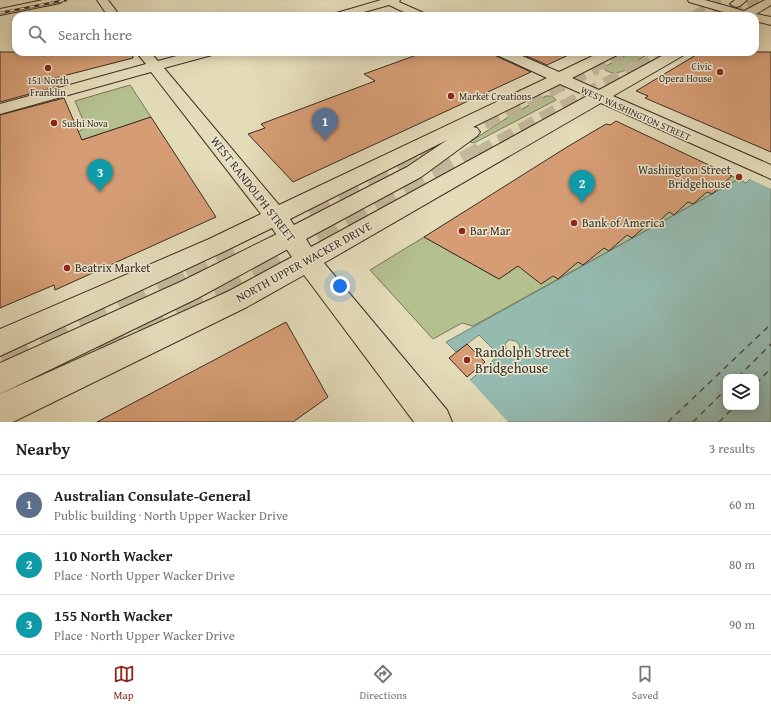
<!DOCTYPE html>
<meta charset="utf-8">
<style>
:root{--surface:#fff;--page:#f2f2f2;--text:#222;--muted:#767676;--line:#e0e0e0;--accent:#8f2418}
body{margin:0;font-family:"Gentium Book Plus",serif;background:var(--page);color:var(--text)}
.controls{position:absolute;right:12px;bottom:12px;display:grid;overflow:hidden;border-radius:8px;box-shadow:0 2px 10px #0003}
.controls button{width:36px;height:36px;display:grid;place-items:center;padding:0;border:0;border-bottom:1px solid var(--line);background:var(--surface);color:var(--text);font:20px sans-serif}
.you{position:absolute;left:340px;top:286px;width:14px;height:14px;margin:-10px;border:3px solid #fff;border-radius:50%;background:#1a73e8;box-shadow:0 0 0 6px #1a73e833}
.badge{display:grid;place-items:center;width:26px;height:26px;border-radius:50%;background:var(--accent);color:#fff;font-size:13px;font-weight:700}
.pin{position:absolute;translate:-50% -33px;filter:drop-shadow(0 1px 2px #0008)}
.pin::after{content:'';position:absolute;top:21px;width:14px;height:12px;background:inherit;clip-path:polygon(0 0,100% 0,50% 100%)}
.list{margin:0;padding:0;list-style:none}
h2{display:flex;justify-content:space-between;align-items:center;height:52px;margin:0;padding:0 16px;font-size:17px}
h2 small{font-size:13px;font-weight:400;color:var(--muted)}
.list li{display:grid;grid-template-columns:26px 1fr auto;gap:12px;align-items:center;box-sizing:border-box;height:60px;padding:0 16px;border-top:1px solid var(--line)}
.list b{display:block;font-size:15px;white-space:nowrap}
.list p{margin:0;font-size:13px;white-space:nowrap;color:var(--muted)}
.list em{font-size:13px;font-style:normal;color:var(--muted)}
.icon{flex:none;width:22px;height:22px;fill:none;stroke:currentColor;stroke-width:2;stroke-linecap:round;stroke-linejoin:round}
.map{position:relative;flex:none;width:771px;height:422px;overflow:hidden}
.search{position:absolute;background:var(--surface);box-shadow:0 2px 10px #0003;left:12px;right:12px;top:12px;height:44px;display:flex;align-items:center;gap:10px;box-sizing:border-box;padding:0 14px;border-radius:12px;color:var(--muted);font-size:15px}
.sheet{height:232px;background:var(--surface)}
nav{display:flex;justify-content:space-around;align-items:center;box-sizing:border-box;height:56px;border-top:1px solid var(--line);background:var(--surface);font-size:11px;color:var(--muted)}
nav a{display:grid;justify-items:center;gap:2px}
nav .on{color:var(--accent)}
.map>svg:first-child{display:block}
.green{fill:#b5c08f;stroke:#787659}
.water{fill:#95bbb1;stroke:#718278;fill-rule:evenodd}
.pier{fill:#e4dbb9}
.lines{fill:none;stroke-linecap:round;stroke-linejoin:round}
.ferry{stroke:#525046;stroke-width:1.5;stroke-dasharray:6 5;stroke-linecap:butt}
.building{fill:#d69d75;stroke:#3b2d23}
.highway-tunnel-far3{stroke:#c2b89b;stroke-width:12;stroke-dasharray:12 6;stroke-linecap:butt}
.highway-tunnel-far2{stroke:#c2b89b;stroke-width:16;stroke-dasharray:16 8;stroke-linecap:butt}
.highway-tunnel-far1{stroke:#c2b89b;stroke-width:22;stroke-dasharray:22 11;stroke-linecap:butt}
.highway-tunnel{stroke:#c2b89b;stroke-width:29;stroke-dasharray:29 14;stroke-linecap:butt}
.major-casing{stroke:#3b2d23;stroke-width:2}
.highway-casing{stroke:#3b2d23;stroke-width:2}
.major{fill:#e4dbb9;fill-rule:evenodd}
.highway{fill:#e4dbb9;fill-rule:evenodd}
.rail-casing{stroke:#3b2d23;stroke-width:2.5}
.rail{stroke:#ede8d2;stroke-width:1.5;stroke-dasharray:5;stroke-linecap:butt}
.poi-dot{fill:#8f2418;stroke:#ede8d2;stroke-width:1.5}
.labels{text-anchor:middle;stroke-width:3;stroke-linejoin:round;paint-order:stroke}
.far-poi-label{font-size:10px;fill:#3b2d23;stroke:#ede8d2;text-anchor:start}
.far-street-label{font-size:10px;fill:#3b2d23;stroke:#ede8d2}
.poi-label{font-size:12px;fill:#3b2d23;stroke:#ede8d2;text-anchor:start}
.street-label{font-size:12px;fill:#3b2d23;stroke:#ede8d2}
.near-poi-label{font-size:14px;fill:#3b2d23;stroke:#ede8d2;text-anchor:start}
</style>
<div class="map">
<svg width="771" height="422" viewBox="0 0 771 422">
<rect width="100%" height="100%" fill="#e4dbb9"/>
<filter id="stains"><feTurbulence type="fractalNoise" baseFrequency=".005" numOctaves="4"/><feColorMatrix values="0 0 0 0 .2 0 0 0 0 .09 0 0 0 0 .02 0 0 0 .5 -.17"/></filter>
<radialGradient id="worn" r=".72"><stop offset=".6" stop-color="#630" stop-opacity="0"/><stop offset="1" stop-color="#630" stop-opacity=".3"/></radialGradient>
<path class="green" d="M632,52H652L638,60V63C627,69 616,78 604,69V67Z
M130,85L151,117L11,163L78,132L86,127L75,101Z
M546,96H552L556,100L474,143L470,142L513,114Z
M727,174L739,179L473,326L462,323L433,339L370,270L424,237L499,279L518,266Z"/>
<path class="water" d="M771,158V422H422L499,355L479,335L456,352L446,342L739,179L746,183ZM509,340C515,340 519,342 520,348L517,353H512L506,349L505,344ZM726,377H756V407H726Z"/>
<path class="pier" d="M770,157H771V189L748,178Z
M469,379L508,422H420L421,420Z"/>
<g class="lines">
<path class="ferry" d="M738,377L771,344
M756,384L771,368
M668,422L771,324
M693,422L726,389
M719,422L734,407"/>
</g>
<path class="building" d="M0,52H132L133,58L55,78L59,86L0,102Z
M425,52H494L496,56L531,72L293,182L248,134L265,128L261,124L375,81L364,74Z
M517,52H575L547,65Z
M701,52H771V152L645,98L648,96L636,91Z
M64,98L82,140L151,117L216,217L55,290L54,285L0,308V115Z
M616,121L732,176L712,194L707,192L693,204L688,202L674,215L669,212L654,226L649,223L632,238L627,235L609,251L604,248L583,265L578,262L558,279L553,276L541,284L518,266L499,279L424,237L567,147L606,124L610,125Z
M286,322L328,397L293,422H97Z
M467,344L485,362L467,377L449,358Z"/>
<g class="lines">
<path class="highway-tunnel-far3" d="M695,16L727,0
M733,16L763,0
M594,67L624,52
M640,67L667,52"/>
<path class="highway-tunnel-far2" d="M419,154L596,66
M479,154L642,66"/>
<path class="highway-tunnel-far1" d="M308,210L421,153
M185,270L232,247
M260,270L339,231L481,153"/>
<path class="highway-tunnel" d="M99,350L262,269
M0,356L106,309L187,269"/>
<defs>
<path id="major" d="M43,0H65L60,3L0,15V9Z
M97,0H108L120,16H108Z
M381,0H400L399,2L426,14L428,16H412L389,5L350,16H331L333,14Z
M688,0H705L744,11L765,0H771V5L756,14L771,17V25L755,21V16H737L689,2Z
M136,52H150L158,61L191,52H214L212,55L164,68L279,205L547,78L497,55L495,52H513L559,72L601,52H619L617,55L572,78L599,90L669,52H686L684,55L613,96L771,165V179L601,103L324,263L447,410L452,422H414L304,275L247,307L13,422H0V394L229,291L292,257L272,228L225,251L0,356V329L209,239L261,214L151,72L0,114V104L146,64ZM560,84L587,96L311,247L306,239L421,177L477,136L480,132L477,128L473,127ZM447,140L407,167L294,225L290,219Z"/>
<path id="highway" d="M735,0H747L740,6L736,7L730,4Z
M291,228L299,231L303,237L299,243L198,298L0,394V363L180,282L283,231Z"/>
</defs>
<use href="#major" class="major-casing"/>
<use href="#highway" class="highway-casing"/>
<use href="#major" class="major"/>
<use href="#highway" class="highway"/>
<defs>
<path id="rail" d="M0,13L66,0"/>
</defs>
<use href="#rail" class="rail-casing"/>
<use href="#rail" class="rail"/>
</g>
<g class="poi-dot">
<circle cx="48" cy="68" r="4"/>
<circle cx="720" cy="72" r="4"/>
<circle cx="451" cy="96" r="4"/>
<circle cx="54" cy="123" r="4"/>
<circle cx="739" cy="177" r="4"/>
<circle cx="574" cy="223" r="4"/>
<circle cx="462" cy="231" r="4"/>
<circle cx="67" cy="268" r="4"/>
<circle cx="467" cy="360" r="4"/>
</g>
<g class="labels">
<g class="far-poi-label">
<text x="712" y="70" text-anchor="end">Civic<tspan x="712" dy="12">Opera House</tspan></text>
<text x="48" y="84" text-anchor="middle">151 North<tspan x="48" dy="12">Franklin</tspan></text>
<text x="459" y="100">Market Creations</text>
<text x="62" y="127">Sushi Nova</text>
</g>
<g class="far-street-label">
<text transform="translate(636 113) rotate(24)" y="4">WEST WASHINGTON STREET</text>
</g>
<g class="poi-label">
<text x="731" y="174" text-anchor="end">Washington Street<tspan x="731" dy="14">Bridgehouse</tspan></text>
<text x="582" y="227">Bank of America</text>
<text x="470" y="235">Bar Mar</text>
<text x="75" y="272">Beatrix Market</text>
</g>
<g class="street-label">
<text transform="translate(253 189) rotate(52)" y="4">WEST RANDOLPH STREET</text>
<text transform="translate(304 262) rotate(-29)" y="4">NORTH UPPER WACKER DRIVE</text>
</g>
<g class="near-poi-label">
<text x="475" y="357">Randolph Street<tspan x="475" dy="16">Bridgehouse</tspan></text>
</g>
</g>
<rect width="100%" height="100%" filter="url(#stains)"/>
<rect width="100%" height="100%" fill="url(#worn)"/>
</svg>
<div class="controls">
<button><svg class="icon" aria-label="layers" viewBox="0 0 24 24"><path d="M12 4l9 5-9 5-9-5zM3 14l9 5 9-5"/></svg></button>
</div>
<div class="you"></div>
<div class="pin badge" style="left:325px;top:141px;background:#5c6f8a">1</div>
<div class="pin badge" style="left:582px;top:203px;background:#0f9aa8">2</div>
<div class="pin badge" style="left:100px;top:192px;background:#0f9aa8">3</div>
<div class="search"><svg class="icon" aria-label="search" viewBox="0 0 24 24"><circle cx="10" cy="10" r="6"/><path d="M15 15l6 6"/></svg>Search here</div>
</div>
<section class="sheet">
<h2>Nearby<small>3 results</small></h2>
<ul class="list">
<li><span class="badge" style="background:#5c6f8a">1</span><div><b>Australian Consulate-General</b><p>Public building · North Upper Wacker Drive</p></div><em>60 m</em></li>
<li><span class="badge" style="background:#0f9aa8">2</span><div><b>110 North Wacker</b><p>Place · North Upper Wacker Drive</p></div><em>80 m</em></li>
<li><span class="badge" style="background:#0f9aa8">3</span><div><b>155 North Wacker</b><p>Place · North Upper Wacker Drive</p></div><em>90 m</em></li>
</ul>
</section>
<nav>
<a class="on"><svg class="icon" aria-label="map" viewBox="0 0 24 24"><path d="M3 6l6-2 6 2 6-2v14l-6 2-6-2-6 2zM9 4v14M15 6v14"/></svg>Map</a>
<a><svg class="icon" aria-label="directions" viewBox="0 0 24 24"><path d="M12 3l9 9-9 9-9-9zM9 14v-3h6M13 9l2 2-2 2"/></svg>Directions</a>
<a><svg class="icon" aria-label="saved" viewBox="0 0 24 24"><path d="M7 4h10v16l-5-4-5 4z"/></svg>Saved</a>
</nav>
